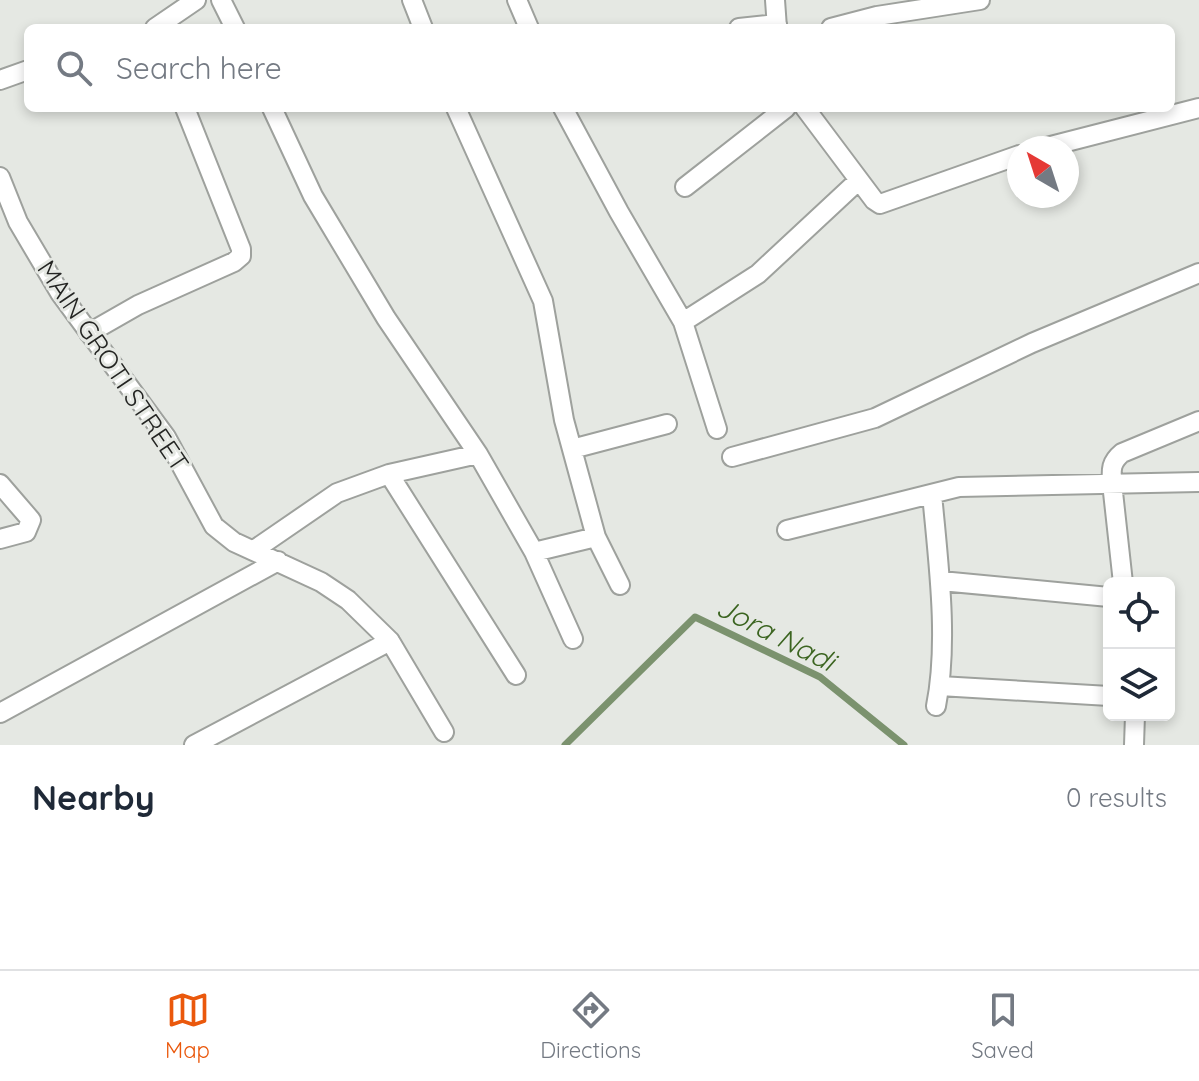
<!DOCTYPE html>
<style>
:root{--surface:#fff;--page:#f6f6f7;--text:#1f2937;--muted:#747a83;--line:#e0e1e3;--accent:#ea580c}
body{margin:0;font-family:Quicksand,sans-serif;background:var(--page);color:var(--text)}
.controls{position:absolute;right:24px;bottom:24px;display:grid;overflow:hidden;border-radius:12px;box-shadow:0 4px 12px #0003}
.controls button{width:72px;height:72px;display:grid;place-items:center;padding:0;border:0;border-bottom:2px solid var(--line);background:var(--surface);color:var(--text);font:40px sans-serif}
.compass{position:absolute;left:1007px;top:136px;width:72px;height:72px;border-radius:50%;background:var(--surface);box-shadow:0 4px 12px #0003;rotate:321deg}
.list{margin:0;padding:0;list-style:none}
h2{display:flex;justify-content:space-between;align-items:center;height:104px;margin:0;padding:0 32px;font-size:34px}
h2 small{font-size:26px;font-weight:400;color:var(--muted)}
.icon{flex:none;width:44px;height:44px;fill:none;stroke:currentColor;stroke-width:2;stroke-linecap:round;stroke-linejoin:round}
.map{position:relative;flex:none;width:1199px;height:745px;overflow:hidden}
.search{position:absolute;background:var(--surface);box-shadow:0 4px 12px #0003;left:24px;right:24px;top:24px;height:88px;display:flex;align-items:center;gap:20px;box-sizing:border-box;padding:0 28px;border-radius:12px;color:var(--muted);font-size:30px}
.sheet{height:224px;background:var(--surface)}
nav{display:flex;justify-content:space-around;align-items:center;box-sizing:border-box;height:112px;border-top:2px solid var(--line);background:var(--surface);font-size:22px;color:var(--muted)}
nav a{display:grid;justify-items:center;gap:4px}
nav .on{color:var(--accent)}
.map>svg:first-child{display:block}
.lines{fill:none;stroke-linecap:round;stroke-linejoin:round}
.stream{stroke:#7b926e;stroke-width:7}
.street-casing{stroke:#9ea19d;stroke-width:22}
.street{stroke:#fff;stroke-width:18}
.labels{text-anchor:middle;stroke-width:6;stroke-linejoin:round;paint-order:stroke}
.street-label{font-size:26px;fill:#242523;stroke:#e5e8e3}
.water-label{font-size:28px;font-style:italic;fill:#3b6420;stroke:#e5e8e3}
</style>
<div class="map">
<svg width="1199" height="745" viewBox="0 0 1199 745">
<rect width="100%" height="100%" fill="#e5e8e3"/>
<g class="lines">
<path class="stream" d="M565,745L695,617L820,677L904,745"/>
<defs>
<path id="street" d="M221,0L235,28
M412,0L423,28
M517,0L529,28
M775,0L777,28
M155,28L196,0
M739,28L777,24
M831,28L877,16L980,0
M0,80L28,70
M272,108L313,196L386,318L478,454L534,552L573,639
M456,108L543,301L564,420L596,537L620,585
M563,108L619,212L683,322L717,429
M805,108L874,200L880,204L1019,155
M1043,148L1199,108
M0,177L18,222L60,293L166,437L214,526L234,542L321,582L348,600L390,641L444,732
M685,187L786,108
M683,322L758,274L859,180
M89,333L138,305L234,262L241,256V249L185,108
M572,449L667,424
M732,457L875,418L1032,343L1199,273
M389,474L516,675
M0,484L31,520L26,532L0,539
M932,494C938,560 949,641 936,706
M787,530L959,487L1199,482
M254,550L337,493L389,474L478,454
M534,552L596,537
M941,581L1109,597
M1123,583L1112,483C1111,469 1111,462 1122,453L1199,421
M940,686L1109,696
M0,713L278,561
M194,745L390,641
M1134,745L1135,715"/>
</defs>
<use href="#street" class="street-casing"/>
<use href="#street" class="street"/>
</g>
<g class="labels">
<g class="street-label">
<text transform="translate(113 366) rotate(56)" y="9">MAIN GROTI STREET</text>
</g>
<g class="water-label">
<text transform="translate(776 634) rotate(27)" y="10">Jora Nadi</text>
</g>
</g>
</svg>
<div class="controls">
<button><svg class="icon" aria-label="locate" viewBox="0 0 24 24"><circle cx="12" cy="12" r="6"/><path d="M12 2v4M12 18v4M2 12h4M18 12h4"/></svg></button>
<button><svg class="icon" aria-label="layers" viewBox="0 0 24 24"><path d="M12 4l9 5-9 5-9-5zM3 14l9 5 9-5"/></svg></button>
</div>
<svg class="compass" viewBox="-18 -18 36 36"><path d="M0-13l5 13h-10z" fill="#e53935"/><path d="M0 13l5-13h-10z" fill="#747a83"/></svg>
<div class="search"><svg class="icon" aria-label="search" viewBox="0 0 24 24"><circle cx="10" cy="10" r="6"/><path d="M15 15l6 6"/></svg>Search here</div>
</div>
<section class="sheet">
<h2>Nearby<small>0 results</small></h2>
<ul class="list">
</ul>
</section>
<nav>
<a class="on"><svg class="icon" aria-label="map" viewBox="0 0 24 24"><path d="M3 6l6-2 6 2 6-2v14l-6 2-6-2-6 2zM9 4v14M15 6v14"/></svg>Map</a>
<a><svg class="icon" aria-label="directions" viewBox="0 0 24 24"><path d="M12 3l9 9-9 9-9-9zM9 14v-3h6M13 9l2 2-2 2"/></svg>Directions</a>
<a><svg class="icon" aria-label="saved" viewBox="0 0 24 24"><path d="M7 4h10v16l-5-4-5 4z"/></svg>Saved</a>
</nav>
